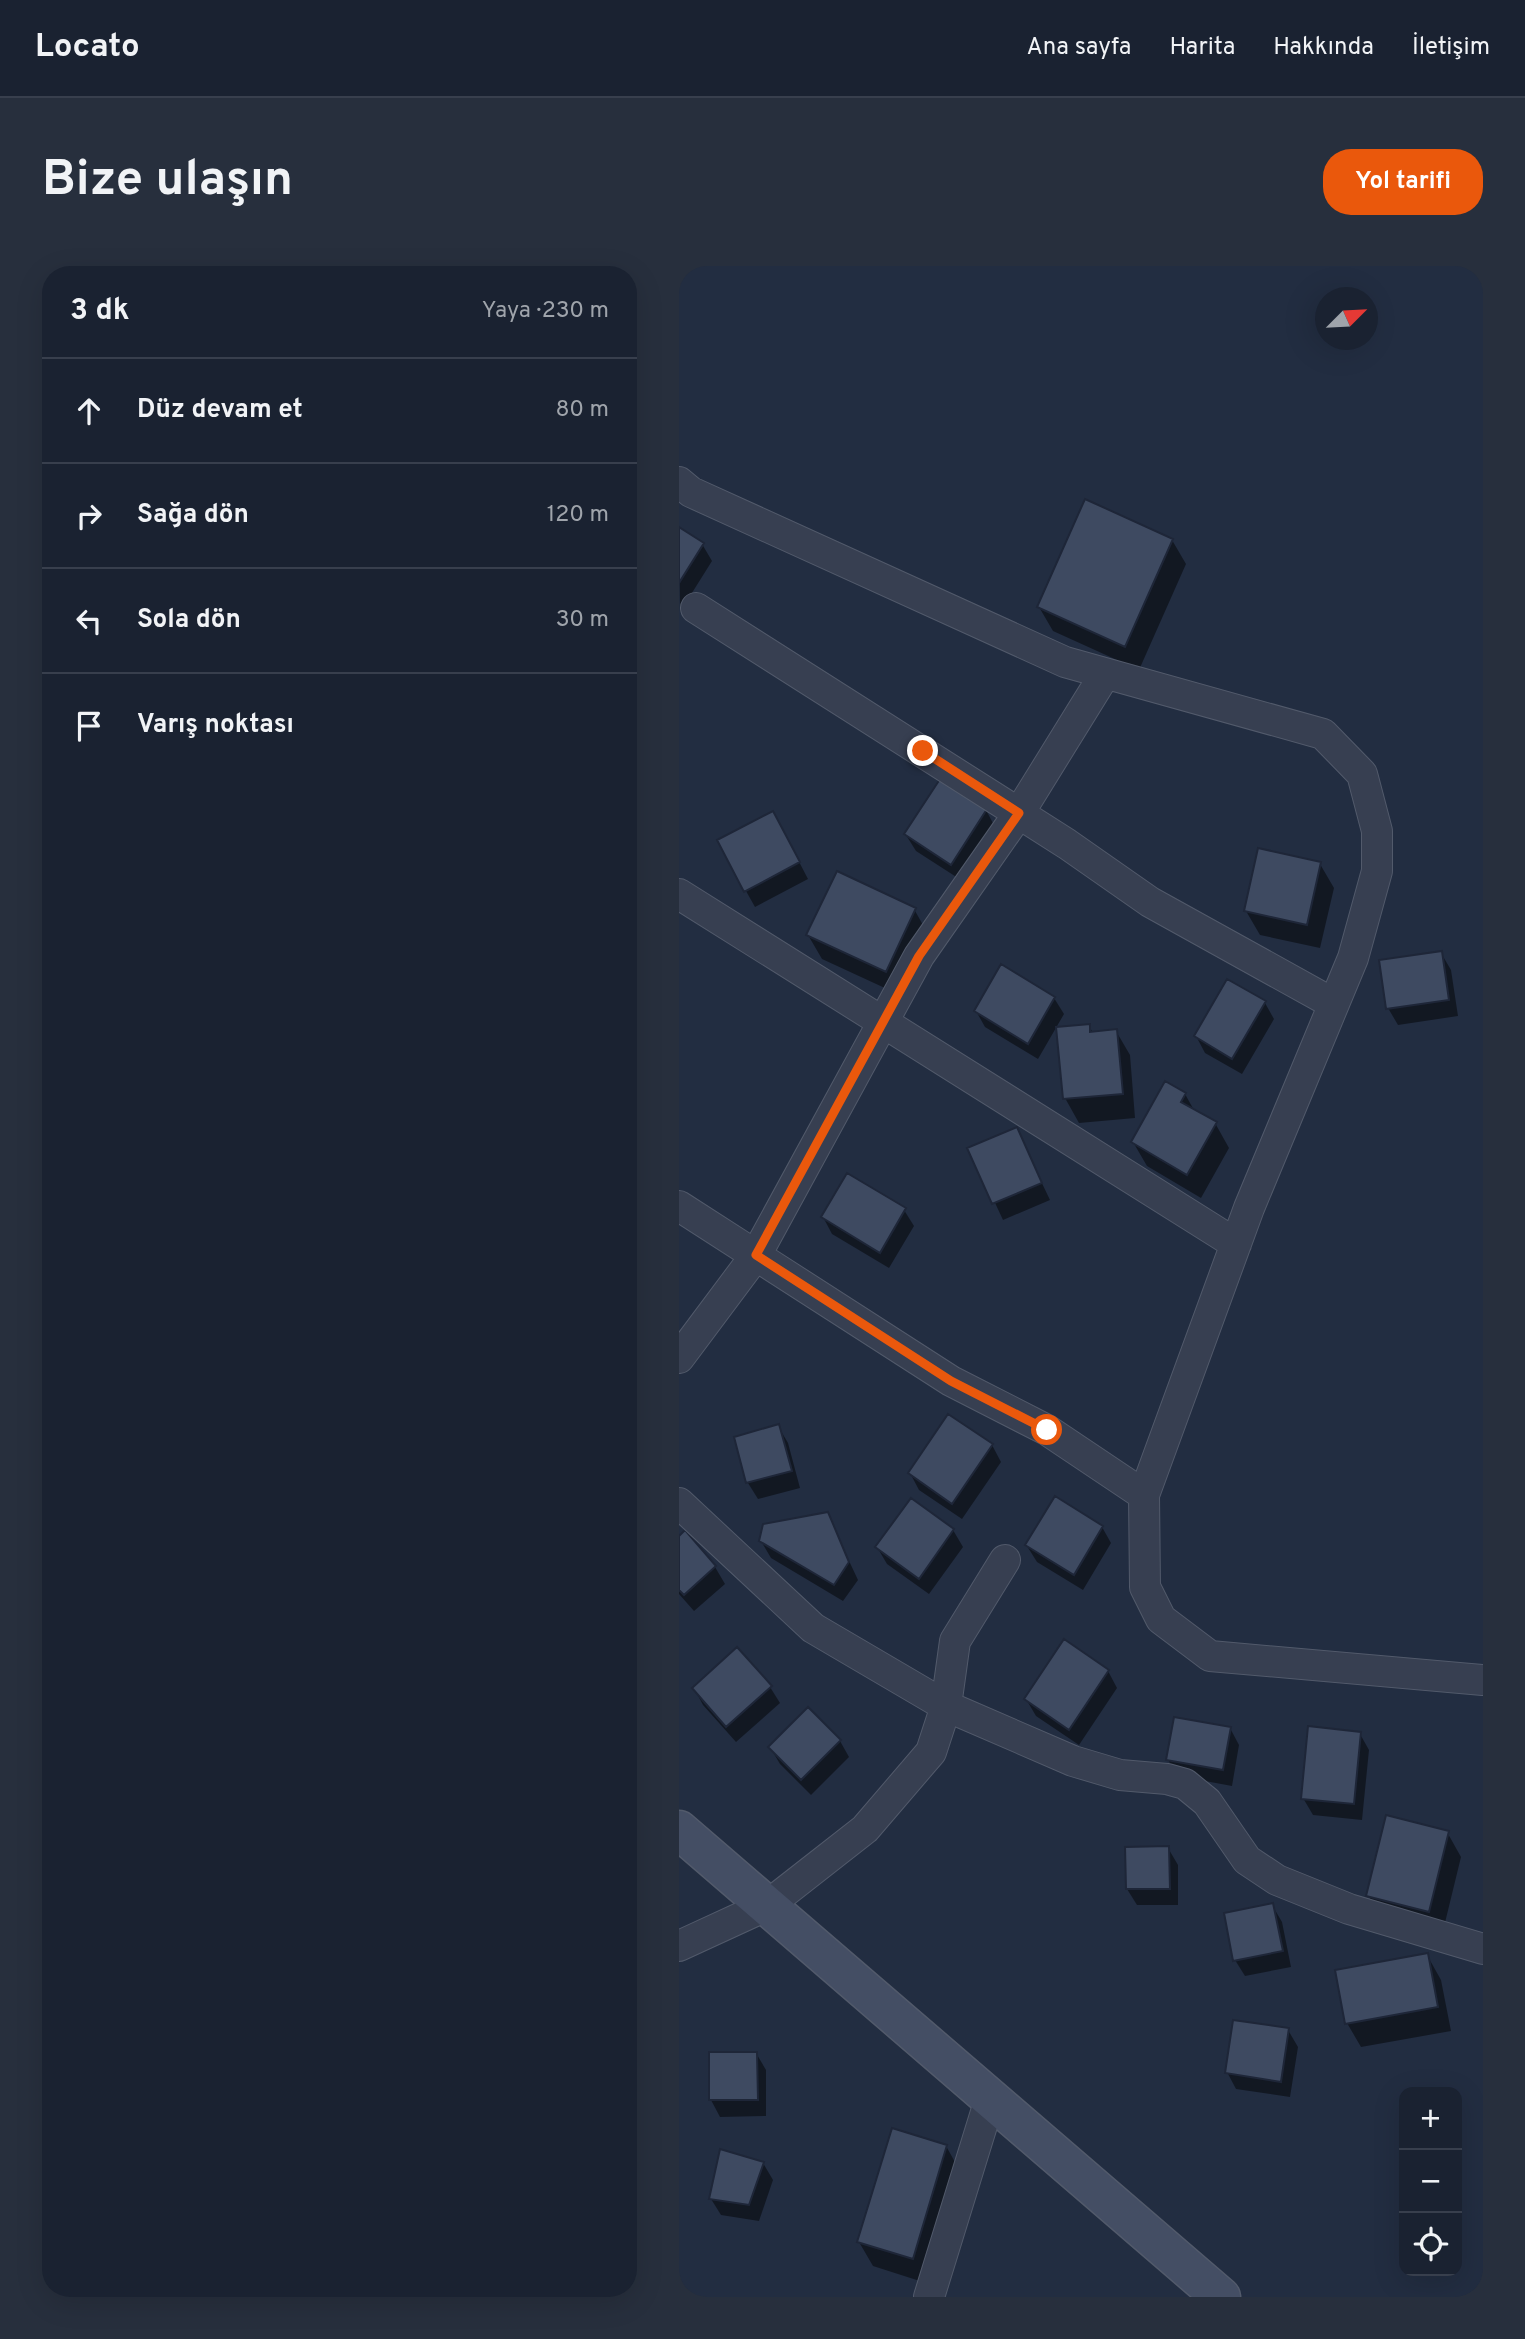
<!DOCTYPE html>
<html lang="tr">
<meta charset="utf-8">
<style>
:root{--surface:#1a2231;--page:#272f3d;--text:#f1f3f6;--muted:#9fa4ab;--line:#383f4d;--accent:#ea580c}
body{margin:0;font-family:Overpass,sans-serif;background:var(--page);color:var(--text)}
.controls{position:absolute;right:21px;bottom:21px;display:grid;overflow:hidden;border-radius:14px;box-shadow:0 7px 28px #0002}
.controls button{width:63px;height:63px;display:grid;place-items:center;padding:0;border:0;border-bottom:2px solid var(--line);background:var(--surface);color:var(--text);font:35px sans-serif}
.compass{position:absolute;left:636px;top:21px;width:63px;height:63px;border-radius:50%;background:var(--surface);box-shadow:0 7px 28px #0002;rotate:66deg}
.stop{position:absolute;width:21px;height:21px;margin:-16px;border:5px solid #ea580c;border-radius:50%;background:#fff}
.stop.end{background:#ea580c;border-color:#fff;box-shadow:0 2px 7px #0008}
.list{margin:0;padding:0;list-style:none}
h2{display:flex;justify-content:space-between;align-items:center;height:91px;margin:0;padding:0 28px;font-size:30px}
h2 small{font-size:23px;font-weight:400;color:var(--muted)}
.list li{display:grid;grid-template-columns:46px 1fr auto;gap:21px;align-items:center;box-sizing:border-box;height:105px;padding:0 28px;border-top:2px solid var(--line)}
.list b{display:block;font-size:26px;white-space:nowrap}
.list em{font-size:23px;font-style:normal;color:var(--muted)}
.icon{flex:none;width:38px;height:38px;fill:none;stroke:currentColor;stroke-width:2;stroke-linecap:round;stroke-linejoin:round}
.map{position:relative;flex:none;width:804px;height:2031px;overflow:hidden;border-radius:28px}
header{display:flex;align-items:center;gap:42px;box-sizing:border-box;height:98px;padding:0 35px;background:var(--surface);border-bottom:2px solid var(--line)}
header strong{font-size:33px}
nav{display:flex;gap:38px;margin-inline-start:auto;font-size:24px}
.intro{display:flex;align-items:center;justify-content:space-between;box-sizing:border-box;height:168px;padding:0 42px}
h1{margin:0;font-size:49px}
.button{padding:18px 32px;border-radius:28px;background:var(--accent);color:#fff;font-size:24px;font-weight:700}
main{display:flex;gap:42px;padding:0 42px}
aside{flex:1;background:var(--surface);border-radius:28px;box-shadow:0 7px 28px #0002}
.map>svg:first-child{display:block}
.shadow{fill:#0007}
.building{fill:#3e4a61;stroke:#1e2638;stroke-width:2}
.lines{fill:none;stroke-linecap:round;stroke-linejoin:round}
.street-casing{stroke:#525a6b;stroke-width:32}
.secondary-casing{stroke:#525a6b;stroke-width:41}
.street{stroke:#373f51;stroke-width:30}
.secondary{stroke:#444e64;stroke-width:38}
.route{stroke:#ea580c;stroke-width:9}
</style>
<header>
<strong>Locato</strong>
<nav><a>Ana sayfa</a><a>Harita</a><a>Hakkında</a><a>İletişim</a></nav>
</header>
<div class="intro"><h1>Bize ulaşın</h1><a class="button">Yol tarifi</a></div>
<main>
<aside>
<h2>3 dk<small>Yaya · 230 m</small></h2>
<ul class="list">
<li><svg class="icon" aria-label="ahead" viewBox="0 0 24 24"><path d="M12 20V5M6 11l6-6 6 6"/></svg><div><b>Düz devam et</b></div><em>80 m</em></li>
<li><svg class="icon" aria-label="right" viewBox="0 0 24 24"><path d="M7 20v-9h11M14 6l5 5-5 5"/></svg><div><b>Sağa dön</b></div><em>120 m</em></li>
<li><svg class="icon" aria-label="left" viewBox="0 0 24 24"><path d="M17 20v-9H6M10 6l-5 5 5 5"/></svg><div><b>Sola dön</b></div><em>30 m</em></li>
<li><svg class="icon" aria-label="arrive" viewBox="0 0 24 24"><path d="M6 21V4h12l-3 4 3 4H6"/></svg><div><b>Varış noktası</b></div></li>
</ul>
</aside>
<div class="map">
<svg width="804" height="2031" viewBox="0 0 804 2031">
<rect width="100%" height="100%" fill="#222d41"/>
<path class="shadow" d="M0,263L23,278L33,295L1,346Z
M493,274L507,298L460,404L374,365L360,341Z
M307,544L316,561L282,614L237,585L227,569Z
M103,563L129,613L76,641L67,625Z
M641,598L655,622L641,682L581,669L567,645Z
M235,643L249,668L221,729L143,693L129,669Z
M762,687L772,704L779,750L719,759L709,742Z
M375,732L385,748L359,793L306,761L297,745Z
M586,737L595,753L563,808L526,787L517,770Z
M410,760L414,767L437,765L451,789L456,852L400,857L386,832Z
M506,828L516,846L536,857L550,882L522,932L468,900L454,876Z
M337,863L371,934L324,954L291,883Z
M225,944L235,960L210,1002L153,968L144,951Z
M99,1160L109,1177L121,1222L79,1233L69,1217L57,1172Z
M313,1179L322,1196L283,1253L240,1224L231,1207Z
M148,1248L179,1314L164,1335L92,1292L82,1275Z
M423,1261L432,1277L404,1324L358,1296L348,1280Z
M274,1264L284,1281L250,1328L208,1298L198,1281Z
M6,1267L36,1301L46,1318L15,1345L0,1328V1272Z
M429,1405L438,1422L400,1479L357,1450L347,1433Z
M91,1421L101,1437L57,1476L24,1439L15,1422Z
M551,1462L560,1479L553,1520L499,1510L489,1494Z
M681,1468L690,1484L683,1554L634,1549L624,1532Z
M161,1475L170,1491L132,1529L101,1498L91,1481Z
M768,1566L782,1591L763,1669L703,1654L689,1629Z
M489,1582L499,1599V1639H458L448,1623Z
M593,1639L603,1656L612,1701L566,1710L556,1694Z
M748,1689L762,1714L772,1765L682,1781L668,1757Z
M609,1764L619,1781L611,1831L557,1823L548,1806Z
M77,1787L87,1804V1850L41,1851L32,1834Z
M267,1880L281,1905L247,2017L194,2000L180,1976Z
M84,1897L94,1914L80,1955L42,1949L32,1933Z"/>
<path class="building" d="M406,233L494,273L446,381L358,341Z
M0,261L25,277L0,317Z
M261,513L308,543L272,599L225,568Z
M94,545L121,596L65,626L38,574Z
M579,582L642,596L628,659L565,645Z
M158,605L237,642L207,706L127,669Z
M763,685L770,734L707,743L700,694Z
M322,698L376,731L349,778L295,745Z
M548,713L587,735L553,793L515,770Z
M411,758V766L438,763L444,828L384,833L377,761Z
M486,815L507,827L502,836L538,856L508,909L452,876Z
M338,861L363,917L313,938L288,882Z
M168,907L227,942L201,987L142,951Z
M269,1148L314,1178L273,1238L229,1207Z
M100,1158L113,1205L67,1217L55,1171Z
M376,1230L424,1260L395,1309L346,1279Z
M232,1232L275,1263L240,1313L196,1281Z
M149,1246L170,1296L155,1319L80,1275L84,1258Z
M6,1264L37,1300L5,1329L0,1324V1270Z
M385,1373L430,1404L390,1464L345,1433Z
M58,1381L93,1420L47,1461L13,1422Z
M129,1441L162,1474L122,1514L89,1481Z
M495,1451L552,1461L544,1504L487,1494Z
M629,1460L682,1466L675,1538L622,1533Z
M707,1549L770,1565L750,1646L687,1630Z
M490,1580L491,1623H447L446,1581Z
M594,1637L604,1685L554,1695L545,1647Z
M749,1687L759,1741L666,1758L656,1704Z
M554,1754L610,1762L602,1816L546,1807Z
M30,1786H78L79,1834H30Z
M213,1862L268,1879L234,1993L178,1976Z
M41,1883L85,1896L70,1939L30,1933Z"/>
<g class="lines">
<defs>
<path id="street" d="M0,216L12,226L386,396L644,468L683,508L698,565V605L674,692L570,942L465,1229L466,1321L482,1353L531,1390L804,1414
M17,342L388,578L471,636L655,738
M0,628L557,978
M0,940L272,1115L368,1164L465,1229
M0,1092L77,989L240,690L340,547L426,408
M0,1237L134,1362L267,1440L394,1495L441,1509L488,1513L506,1518L528,1536L568,1594L598,1614L670,1643L804,1683
M0,1680L89,1639L186,1563L252,1486L267,1440L276,1375L326,1294
M250,2031L312,1830"/>
<path id="secondary" d="M0,1564L542,2031"/>
</defs>
<use href="#street" class="street-casing"/>
<use href="#secondary" class="secondary-casing"/>
<use href="#street" class="street"/>
<use href="#secondary" class="secondary"/>
</g>
<g class="lines">
<path class="route" d="M244,485L340,547L240,690L77,989L272,1115L368,1164"/>
</g>
</svg>
<div class="controls">
<button>+</button>
<button>−</button>
<button><svg class="icon" aria-label="locate" viewBox="0 0 24 24"><circle cx="12" cy="12" r="6"/><path d="M12 2v4M12 18v4M2 12h4M18 12h4"/></svg></button>
</div>
<svg class="compass" viewBox="-18 -18 36 36"><path d="M0-13l5 13h-10z" fill="#e53935"/><path d="M0 13l5-13h-10z" fill="#9fa4ab"/></svg>
<div class="stop" style="left:368px;top:1164px"></div>
<div class="stop end" style="left:244px;top:485px"></div>
</div>
</main>
